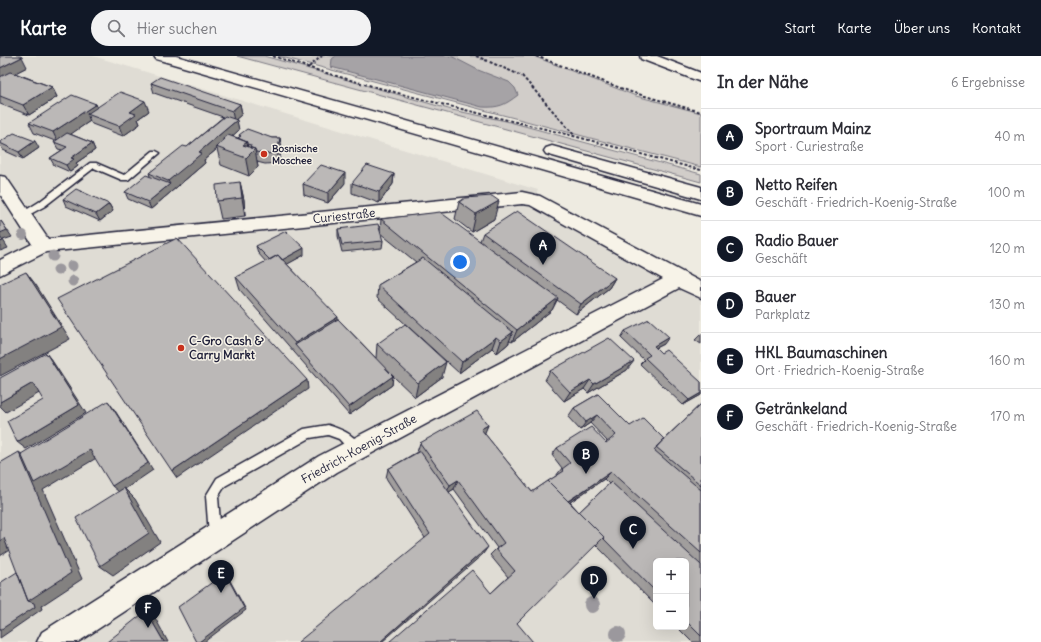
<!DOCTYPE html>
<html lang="de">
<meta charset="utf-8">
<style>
:root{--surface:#fff;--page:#f2f2f3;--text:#2b2b33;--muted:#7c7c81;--line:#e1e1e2;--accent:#111827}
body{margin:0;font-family:Delius,sans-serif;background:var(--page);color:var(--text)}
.controls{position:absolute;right:12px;bottom:12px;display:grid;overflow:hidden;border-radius:6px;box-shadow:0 4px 16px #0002}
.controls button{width:36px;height:36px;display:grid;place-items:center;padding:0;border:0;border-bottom:1px solid var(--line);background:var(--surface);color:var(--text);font:20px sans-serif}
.you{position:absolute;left:460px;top:206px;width:14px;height:14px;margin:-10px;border:3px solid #fff;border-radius:50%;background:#1a73e8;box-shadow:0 0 0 6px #1a73e833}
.badge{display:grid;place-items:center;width:26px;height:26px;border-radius:50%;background:var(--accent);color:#fff;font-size:13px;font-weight:700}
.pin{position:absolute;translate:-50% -33px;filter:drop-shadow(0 1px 2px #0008)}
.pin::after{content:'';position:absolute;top:21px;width:14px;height:12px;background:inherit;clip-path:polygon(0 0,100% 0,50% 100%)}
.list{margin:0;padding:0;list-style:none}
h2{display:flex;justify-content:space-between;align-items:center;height:52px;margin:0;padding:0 16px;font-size:17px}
h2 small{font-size:13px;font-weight:400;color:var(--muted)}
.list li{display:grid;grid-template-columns:26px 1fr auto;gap:12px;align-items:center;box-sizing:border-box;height:56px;padding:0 16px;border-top:1px solid var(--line)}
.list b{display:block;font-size:15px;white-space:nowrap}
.list p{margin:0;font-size:13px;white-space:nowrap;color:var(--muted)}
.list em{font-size:13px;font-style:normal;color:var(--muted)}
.icon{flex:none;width:22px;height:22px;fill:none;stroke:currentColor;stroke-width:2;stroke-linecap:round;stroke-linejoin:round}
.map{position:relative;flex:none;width:701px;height:586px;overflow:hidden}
header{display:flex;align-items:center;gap:24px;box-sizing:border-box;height:56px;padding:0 20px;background:var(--accent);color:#fff}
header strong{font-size:19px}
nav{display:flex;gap:22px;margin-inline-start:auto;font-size:14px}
.search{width:280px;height:36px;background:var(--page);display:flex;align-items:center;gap:10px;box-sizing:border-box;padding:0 14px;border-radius:22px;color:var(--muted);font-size:15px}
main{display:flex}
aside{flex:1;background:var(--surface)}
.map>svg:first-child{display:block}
.built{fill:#dfdcd4;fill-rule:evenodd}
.green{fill:#d1cdc9;stroke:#7a7882}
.water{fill:#a6a3a6;stroke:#716f7b}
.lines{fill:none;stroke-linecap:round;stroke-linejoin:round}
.service-casing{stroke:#22223b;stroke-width:3}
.minor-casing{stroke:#22223b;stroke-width:3}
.motorway-casing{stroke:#22223b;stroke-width:3}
.path{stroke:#22223b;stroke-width:2;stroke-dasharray:3 2;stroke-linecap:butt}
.service{fill:#f7f3e8;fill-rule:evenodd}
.minor{fill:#f7f3e8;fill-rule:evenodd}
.motorway{fill:#f7f3e8;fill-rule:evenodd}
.tree{fill:#9b989d}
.wall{fill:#a19e9d;stroke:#22223b;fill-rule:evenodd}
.shaded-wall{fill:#838180;stroke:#22223b}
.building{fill:#bbb8b7;stroke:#22223b}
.poi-dot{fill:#c8321e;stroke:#f7f3e8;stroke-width:1.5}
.labels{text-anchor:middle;stroke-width:3;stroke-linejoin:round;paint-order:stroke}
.far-poi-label{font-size:10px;font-weight:bold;fill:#22223b;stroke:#f7f3e8;text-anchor:start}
.street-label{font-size:12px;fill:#22223b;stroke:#f7f3e8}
.poi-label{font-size:12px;font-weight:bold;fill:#22223b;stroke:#f7f3e8;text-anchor:start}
</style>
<header>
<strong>Karte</strong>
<div class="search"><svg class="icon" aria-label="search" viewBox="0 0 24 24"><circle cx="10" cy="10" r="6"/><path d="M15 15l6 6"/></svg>Hier suchen</div>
<nav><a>Start</a><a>Karte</a><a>Über uns</a><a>Kontakt</a></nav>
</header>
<main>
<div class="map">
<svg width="701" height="586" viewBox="0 0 701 586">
<rect width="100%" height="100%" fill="#eeebe1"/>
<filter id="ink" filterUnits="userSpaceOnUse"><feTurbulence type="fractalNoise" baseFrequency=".025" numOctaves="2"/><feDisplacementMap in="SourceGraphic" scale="8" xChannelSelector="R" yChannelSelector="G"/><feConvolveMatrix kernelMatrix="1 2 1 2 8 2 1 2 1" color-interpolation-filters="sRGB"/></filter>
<g filter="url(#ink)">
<path class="built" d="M0,0H93L538,134L532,148L701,244V586H0ZM656,505H686V571H656Z"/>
<path class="green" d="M237,0H264L452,54L506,65L701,118V126Z
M278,0H533L636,40L701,57V111Z"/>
<path class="water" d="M336,0H451L478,14L509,26L515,32L518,39C505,49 499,52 482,51L331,11L332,3Z"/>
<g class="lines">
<defs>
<path id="service" d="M153,95H156L160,97L128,124H122L94,112L45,150L25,161L22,162L18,159L39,146L90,107H96L124,119Z
M328,369C342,374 355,378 362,393L360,397L356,398L352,397L339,383L328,379L310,382L225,430L218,441L221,479L219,483L215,485L211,483L209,479L206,440L217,422L304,373Z"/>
<path id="minor" d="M640,0H657L701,17V26L641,3Z
M0,120L6,121L48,183L522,136L540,140L701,226V242L679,232L337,416L78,586H37L42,576L319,400L663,223L530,149L522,148L46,196L0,219V204L32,188L0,138Z"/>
<path id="motorway" d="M154,0H176L701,148V160L156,3Z
M552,90L701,131V143L546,98L544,95L546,92Z"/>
</defs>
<use href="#service" class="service-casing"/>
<use href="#minor" class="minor-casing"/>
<use href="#motorway" class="motorway-casing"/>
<path class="path" d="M273,0C359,29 448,50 537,71C592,84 646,100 701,114
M476,0L522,20L575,80
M536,0L631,36L701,56
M309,11L322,0"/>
<use href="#service" class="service"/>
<use href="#minor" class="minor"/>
<use href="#motorway" class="motorway"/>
</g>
<g class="tree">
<circle cx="23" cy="179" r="5"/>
<circle cx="53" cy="200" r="5.5"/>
<circle cx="72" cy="210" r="5.5"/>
<circle cx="58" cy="214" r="5.5"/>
<circle cx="73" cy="225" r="5.5"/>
<circle cx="592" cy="549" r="8"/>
<circle cx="618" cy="578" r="8"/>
</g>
<path class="wall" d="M0,0L27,11L15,17L52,31L57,41L29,59L0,48Z
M151,27L240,48L242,58L236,63L239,74L232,80L238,82L240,81L239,79L272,82H280L282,93L278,107L265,108L257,106L258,111L249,120L221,109L217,93L204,104L205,107L151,153L128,143L125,136L150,120L149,117L187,91L223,61L154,37Z
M96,48L97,52L149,55L138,63L140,68L123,80L92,68L90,65L70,78L92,87L95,94L76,107L78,110L70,116L54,109L50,102L62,94L58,93L54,86L55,85L34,77L29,67Z
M0,86L39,92L23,103L3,94L0,89Z
M394,118L393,128L379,147L352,137V127Z
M240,126L244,144L245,160L221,163L217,145Z
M345,127L328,147L304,139L303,128Z
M63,143L109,148L113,155L100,165L66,150Z
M459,146L494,163L472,176L455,163Z
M381,163L480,185L483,177L615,222L609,232L576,258L557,244L552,254L512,286L510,285L508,288L497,297L492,292L459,317L377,242L378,229L416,206L380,177L383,185L382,192L342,196L338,180V173L380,176Z
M256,190L304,199L287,208L338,263L376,302L377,288L442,321L415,341L393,320L392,329L349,359L240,234L236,221L266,206L258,197Z
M625,275L664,288L656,292L661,297L701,326V339L683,349L640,308L644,304L621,282Z
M701,278V288L695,284Z
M627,314L588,337L584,333L564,345L545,324L550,315Z
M598,338L630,370L664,383L701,348V586H692L677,571H686V505H656V550L596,489L491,537L508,521L490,499L497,492L454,433L449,436L483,498L425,482L386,422L388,413L417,396L420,387L488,369L484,377L532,436L556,420L562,412L552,399L557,392L606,387L607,385L590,367L580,374L568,361L574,352ZM604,423L609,428L579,456L570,446Z"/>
<path class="shaded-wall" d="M22,1L27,11L0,25V12Z
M52,31L57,41L29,59L23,49Z
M145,45L149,55L138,63L140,68L123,80L119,70L130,56Z
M96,48L100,58H87L90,65L58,87L53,76Z
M240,48L242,58L234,65L232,55Z
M237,64L239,74L226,86L225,83H223L224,87L216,91L217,93L204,104L205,107L151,153L148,146L170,128L168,125L199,96Z
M280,82L282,93L278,107L277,97Z
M35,85L39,92L23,103L19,96Z
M247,86L249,99L255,93L258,111L249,120L243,89Z
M92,87L95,94L76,107L78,110L70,116L66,109L71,102Z
M345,117V127L328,147V137Z
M394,118L393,128L379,147V136Z
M240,126L244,144L245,160L242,142Z
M499,145L494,163L472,176L476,158Z
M109,148L113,155L100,165L96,158Z
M1,165L12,181L3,184L8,192L0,195V177Z
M304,192V199L275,215L274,208Z
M26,216L36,229L70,283L0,320V303Z
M615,222L609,232L576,258L581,248Z
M558,242L552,254L512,286L517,274Z
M338,261V273L295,289V287Z
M513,276L508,288L497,297L501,285Z
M496,281L492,292L459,317L462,306Z
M669,281L664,288L648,296L654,290Z
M46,297L53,306L86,357L26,393L17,386L79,349Z
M634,305L627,314L588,337L594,328Z
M446,306L442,321L415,341L418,327Z
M393,320L392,329L349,359V351Z
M307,324L308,333L177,422L172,415Z
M590,324L584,333L564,345L570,336Z
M33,327L41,336L6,356L0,350V346Z
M701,337V339L683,349L689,344Z
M108,345L114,353L153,414L125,433L135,443L160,486L113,519L100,510L119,436L112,430Z
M597,359L590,367L580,374L586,366Z
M488,369L484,379L481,373Z
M90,394L98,401L43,434L82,523L41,550L42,553L0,582V574L28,545L19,396L31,405Z
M611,416L604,423L560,453L566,447Z
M458,424L454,433L446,438L450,429Z
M4,482L17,489L0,500V485Z
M488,491L483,498L382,586H380Z
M225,517L228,521L246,554L204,586H199Z
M146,555L153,558L168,586H164Z"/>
<path class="building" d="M0,0H20L22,1L0,12Z
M10,16L52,31L23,49L0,40V21Z
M160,21L240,48L232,55L151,27Z
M120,36L145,45L130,56L136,58L119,70L87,58Z
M72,39L96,48L53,76L29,67Z
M225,60L237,64L199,96L202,97L168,125L149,117L183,90L187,91Z
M247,73L272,82H280L277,97L264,98L256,96L255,93L250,92L251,89L247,88V86L238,82L241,80L239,79Z
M14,77L35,85L19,96L0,87V86Z
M67,77L92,87L71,102L74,103L66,109L50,102L67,91L54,86Z
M228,79L247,86L243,89L255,93L246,102L216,91L225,83H223Z
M321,109L345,117L328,137L303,128Z
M367,109L394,118L379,136L352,127Z
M146,119L170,128L148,146L125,136Z
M240,126L242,142L217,145L216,129Z
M76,133L109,148L96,158L63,143Z
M492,140L499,145L476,158L459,146L465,142Z
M517,155L615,222L581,248L483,177Z
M440,156L558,242L517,274L381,163Z
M1,165L7,174L0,177V166Z
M378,168L383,185L342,189L338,173Z
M286,175L304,192L282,204L278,199L270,204L256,190Z
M0,181L3,185L0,186Z
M177,182L307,324L172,415L57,243Z
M278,199L338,261L295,287L236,221Z
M423,202L513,276L501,285L496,281L462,306L378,229Z
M26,216L61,271L0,303V228Z
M338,263L393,320L349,351L295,289Z
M649,263L669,281L654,290L661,297L666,294L701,326V337L689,344L645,302L650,299L625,275Z
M405,268L446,306L418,327L377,288Z
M609,282L634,305L594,328L590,324L570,336L550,315Z
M46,297L79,349L17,386L7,365L43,344L33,327L0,346V322Z
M598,338L630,370L643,362L664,383L654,394L701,434V497L611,416L568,445L548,425L564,415L562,413L570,407L557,392L591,371L606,387L616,379L597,359L586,366L574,352Z
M108,345L148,407L112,430L90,394L34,427L21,398Z
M701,348V429L656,391Z
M477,355L488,369L481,373L532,436L548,425L604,481L517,567L533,586H389L472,514L491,537L515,515L496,493L504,487L458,424L450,429L420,387Z
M420,395L488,491L380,586H298L430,478L388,413Z
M19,396L71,517L28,545L4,482L0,485V407Z
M611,426L701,509V580L686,565V505H656V536L603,482L604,481L579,456Z
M124,432L149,477L100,510L76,462Z
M17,516L28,545L34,547L35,551L0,574V527Z
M225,517L244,552L199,586H196L178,551Z
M146,555L164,586H107Z"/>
</g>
<g class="poi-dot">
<circle cx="264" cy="98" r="4"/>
<circle cx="181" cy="292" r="4"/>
</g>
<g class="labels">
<g class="far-poi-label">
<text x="272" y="96">Bosnische<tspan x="272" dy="12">Moschee</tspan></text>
</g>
<g class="street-label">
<text transform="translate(344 160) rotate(-6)" y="4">Curiestraße</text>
<text transform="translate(359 393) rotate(-29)" y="4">Friedrich-Koenig-Straße</text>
</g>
<g class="poi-label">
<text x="189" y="289">C-Gro Cash &amp;<tspan x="189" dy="14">Carry Markt</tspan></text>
</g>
</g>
</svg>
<div class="controls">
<button>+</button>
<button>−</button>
</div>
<div class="you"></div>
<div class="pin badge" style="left:543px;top:209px">A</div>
<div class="pin badge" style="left:586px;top:418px">B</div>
<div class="pin badge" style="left:633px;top:493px">C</div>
<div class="pin badge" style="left:594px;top:543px">D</div>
<div class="pin badge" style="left:221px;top:537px">E</div>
<div class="pin badge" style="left:148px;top:572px">F</div>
</div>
<aside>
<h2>In der Nähe<small>6 Ergebnisse</small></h2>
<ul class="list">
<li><span class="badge">A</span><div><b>Sportraum Mainz</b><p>Sport · Curiestraße</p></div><em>40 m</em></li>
<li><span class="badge">B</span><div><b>Netto Reifen</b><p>Geschäft · Friedrich-Koenig-Straße</p></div><em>100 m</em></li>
<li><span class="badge">C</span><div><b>Radio Bauer</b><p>Geschäft</p></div><em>120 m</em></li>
<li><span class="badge">D</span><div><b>Bauer</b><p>Parkplatz</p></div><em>130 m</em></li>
<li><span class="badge">E</span><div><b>HKL Baumaschinen</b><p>Ort · Friedrich-Koenig-Straße</p></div><em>160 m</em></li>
<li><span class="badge">F</span><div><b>Getränkeland</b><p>Geschäft · Friedrich-Koenig-Straße</p></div><em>170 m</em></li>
</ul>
</aside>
</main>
